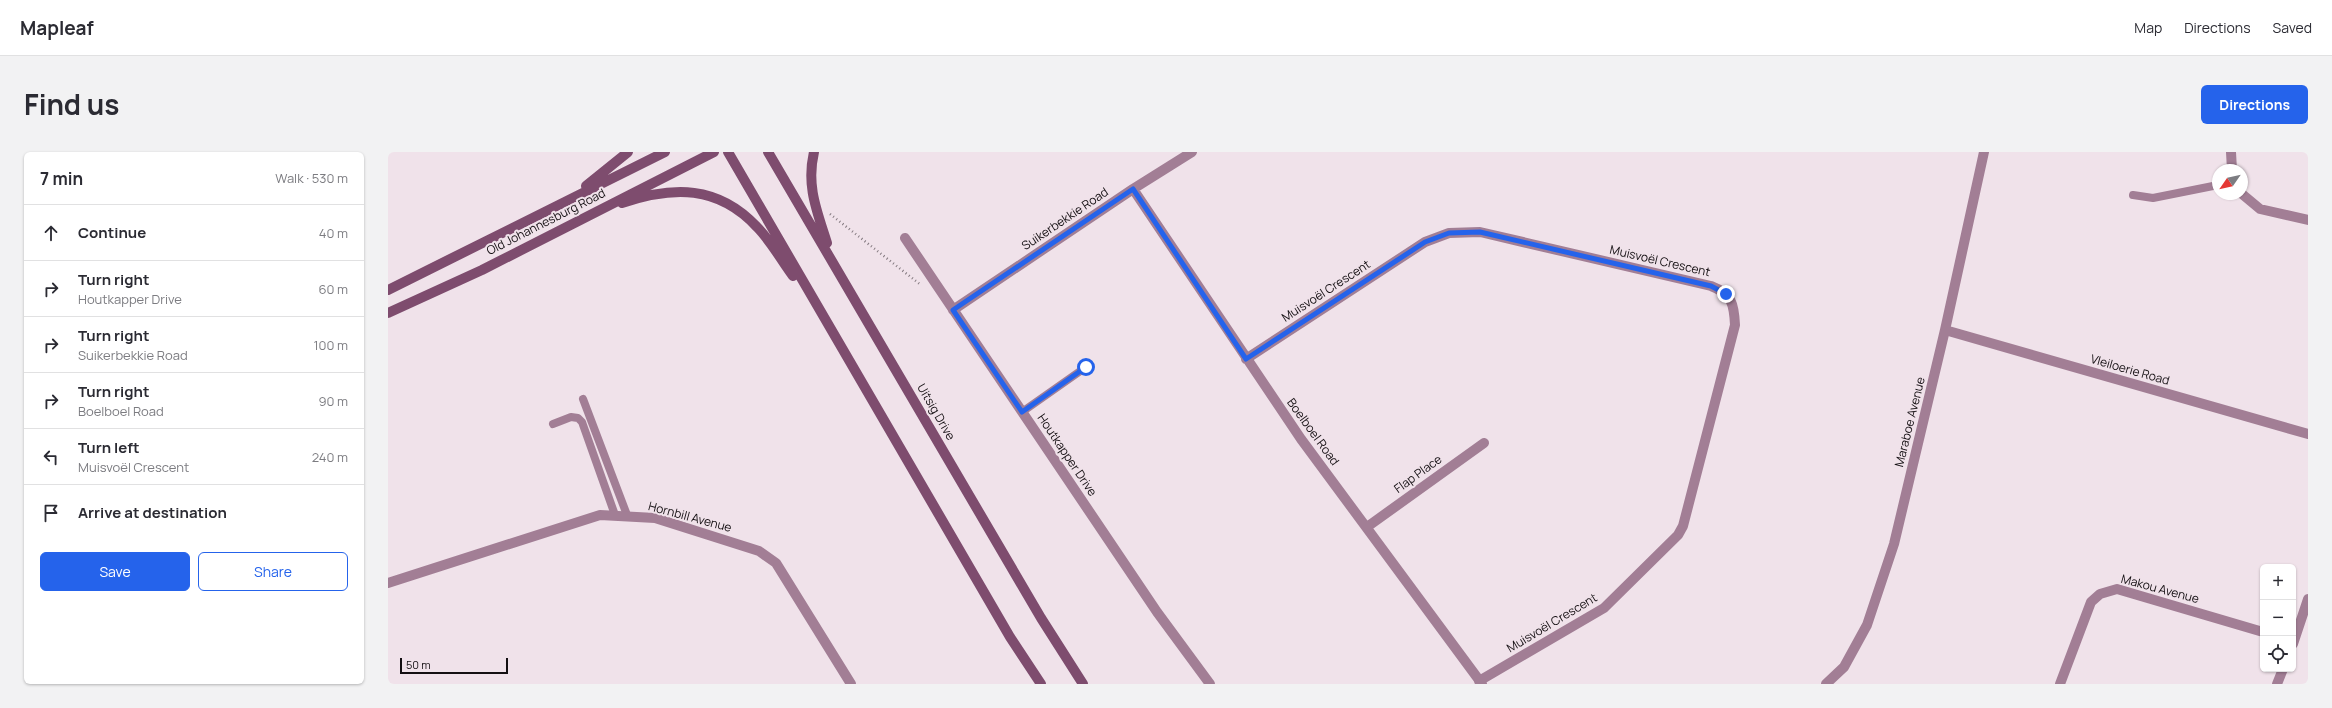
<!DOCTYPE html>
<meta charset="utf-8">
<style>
:root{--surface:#fff;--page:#f2f2f3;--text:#2b2b33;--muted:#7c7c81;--line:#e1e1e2;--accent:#2563eb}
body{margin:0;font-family:Manrope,sans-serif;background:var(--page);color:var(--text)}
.controls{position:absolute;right:12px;bottom:12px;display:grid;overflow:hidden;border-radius:6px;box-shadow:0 1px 3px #0004}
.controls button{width:36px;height:36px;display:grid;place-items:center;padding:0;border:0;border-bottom:1px solid var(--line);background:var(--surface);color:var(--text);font:20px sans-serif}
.compass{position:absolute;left:1824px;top:12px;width:36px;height:36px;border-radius:50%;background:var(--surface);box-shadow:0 1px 3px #0004;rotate:236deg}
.scale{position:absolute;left:12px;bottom:10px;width:108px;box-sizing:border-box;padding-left:4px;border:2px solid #140f12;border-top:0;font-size:11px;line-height:14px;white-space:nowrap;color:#140f12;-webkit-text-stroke:3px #f0e2ea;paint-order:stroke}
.stop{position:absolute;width:12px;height:12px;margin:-9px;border:3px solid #2563eb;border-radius:50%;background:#fff}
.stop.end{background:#2563eb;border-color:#fff;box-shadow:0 1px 4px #0008}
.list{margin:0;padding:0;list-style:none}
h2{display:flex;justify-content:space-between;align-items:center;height:52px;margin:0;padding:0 16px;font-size:17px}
h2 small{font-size:13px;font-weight:400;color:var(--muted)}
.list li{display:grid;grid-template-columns:26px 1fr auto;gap:12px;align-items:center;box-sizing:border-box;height:56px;padding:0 16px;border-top:1px solid var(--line)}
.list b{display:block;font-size:15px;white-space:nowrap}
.list p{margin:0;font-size:13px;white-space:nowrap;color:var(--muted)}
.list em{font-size:13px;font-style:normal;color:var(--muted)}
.actions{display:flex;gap:8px;padding:12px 16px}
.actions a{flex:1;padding:9px 0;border:1px solid var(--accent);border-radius:6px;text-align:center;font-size:14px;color:var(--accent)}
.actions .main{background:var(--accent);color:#fff}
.icon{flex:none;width:22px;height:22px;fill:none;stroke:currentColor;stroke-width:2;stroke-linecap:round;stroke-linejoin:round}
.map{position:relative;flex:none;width:1920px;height:532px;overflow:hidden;border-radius:6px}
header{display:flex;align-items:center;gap:24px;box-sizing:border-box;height:56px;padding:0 20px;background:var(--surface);border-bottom:1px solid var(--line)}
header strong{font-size:19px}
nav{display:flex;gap:22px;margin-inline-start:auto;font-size:14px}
.intro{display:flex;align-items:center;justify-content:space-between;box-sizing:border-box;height:96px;padding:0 24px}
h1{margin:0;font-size:28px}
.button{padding:10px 18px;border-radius:6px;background:var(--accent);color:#fff;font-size:14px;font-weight:700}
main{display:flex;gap:24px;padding:0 24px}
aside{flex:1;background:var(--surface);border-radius:6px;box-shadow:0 1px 3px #0004}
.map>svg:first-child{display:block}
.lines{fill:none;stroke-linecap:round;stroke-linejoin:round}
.path{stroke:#847a80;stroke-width:2.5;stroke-dasharray:1 3;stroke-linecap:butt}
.service{stroke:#a27e95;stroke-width:8}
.minor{stroke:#a27e95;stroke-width:10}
.secondary{stroke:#7e4c6e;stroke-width:10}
.route{stroke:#2563eb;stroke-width:5}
.labels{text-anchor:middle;stroke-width:4;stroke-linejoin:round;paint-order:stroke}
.street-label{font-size:12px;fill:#140f12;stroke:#f0e2ea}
</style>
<header>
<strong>Mapleaf</strong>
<nav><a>Map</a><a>Directions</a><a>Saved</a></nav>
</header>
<div class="intro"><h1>Find us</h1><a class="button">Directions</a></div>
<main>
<aside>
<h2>7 min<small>Walk · 530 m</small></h2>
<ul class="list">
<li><svg class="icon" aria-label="ahead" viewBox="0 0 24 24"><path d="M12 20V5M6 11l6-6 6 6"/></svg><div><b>Continue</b></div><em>40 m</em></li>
<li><svg class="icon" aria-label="right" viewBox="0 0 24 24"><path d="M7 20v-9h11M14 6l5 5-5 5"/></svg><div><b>Turn right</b><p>Houtkapper Drive</p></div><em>60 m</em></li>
<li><svg class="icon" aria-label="right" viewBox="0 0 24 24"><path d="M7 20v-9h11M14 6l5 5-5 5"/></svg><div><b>Turn right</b><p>Suikerbekkie Road</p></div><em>100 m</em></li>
<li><svg class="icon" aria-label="right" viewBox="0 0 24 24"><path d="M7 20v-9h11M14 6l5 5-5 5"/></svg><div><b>Turn right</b><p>Boelboel Road</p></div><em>90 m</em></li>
<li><svg class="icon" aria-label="left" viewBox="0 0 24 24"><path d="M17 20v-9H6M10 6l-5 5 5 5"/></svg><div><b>Turn left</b><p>Muisvoël Crescent</p></div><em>240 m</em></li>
<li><svg class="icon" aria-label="arrive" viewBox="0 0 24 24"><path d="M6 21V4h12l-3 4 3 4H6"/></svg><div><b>Arrive at destination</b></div></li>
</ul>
<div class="actions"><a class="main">Save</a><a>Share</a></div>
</aside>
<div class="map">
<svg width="1920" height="532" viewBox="0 0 1920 532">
<rect width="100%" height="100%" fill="#f0e2ea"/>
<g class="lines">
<path class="path" d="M442,62L533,133"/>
<path class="service" d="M1745,43L1765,46L1830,33
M195,247L239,363
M634,260L698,215
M165,272L183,265L190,266L194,270L227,363"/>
<path class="minor" d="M1843,0L1844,18
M745,37L913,287L1094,532
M1854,42L1872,57L1920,68
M517,86L769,460L822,532
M565,158L745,37L804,0
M1557,178L1920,282
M858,207L1037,90L1061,81L1092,80L1323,134C1344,142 1346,152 1347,173L1295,374L1290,383L1216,456L1091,529
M979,375L1096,291
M0,431L212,363L267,366L371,399L388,411L463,532
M1905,492L1920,447
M1438,532L1456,515L1479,473L1506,392L1557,178L1596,0
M1672,532L1703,450L1712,442L1729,437L1875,480
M1889,532L1895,517"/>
<path class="secondary" d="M340,0L622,485L653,532
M380,0L653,466L695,532
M426,0C418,34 429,59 439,91
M198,34L240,0
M234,51C285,34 330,33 369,75C383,89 393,108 405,124
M0,138L277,0
M0,161L94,118L326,0"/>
</g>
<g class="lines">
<path class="route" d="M698,215L634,260L565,158L745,37L858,207L1037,90L1061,81L1092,80L1323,134L1338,142"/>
</g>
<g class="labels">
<g class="street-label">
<text transform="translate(677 67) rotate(-34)" y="4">Suikerbekkie Road</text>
<text transform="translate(158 70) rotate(-27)" y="4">Old Johannesburg Road</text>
<text transform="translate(1272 109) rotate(13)" y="4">Muisvoël Crescent</text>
<text transform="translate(938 139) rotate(-33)" y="4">Muisvoël Crescent</text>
<text transform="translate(1742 218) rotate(16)" y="4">Vleiloerie Road</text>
<text transform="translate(548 260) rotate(60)" y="4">Uitsig Drive</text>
<text transform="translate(1522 270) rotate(-76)" y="4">Maraboe Avenue</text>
<text transform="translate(925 280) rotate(54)" y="4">Boelboel Road</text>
<text transform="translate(679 303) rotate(56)" y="4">Houtkapper Drive</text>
<text transform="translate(1030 322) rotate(-36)" y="4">Flap Place</text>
<text transform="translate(302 365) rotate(15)" y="4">Hornbill Avenue</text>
<text transform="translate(1772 437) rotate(15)" y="4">Makou Avenue</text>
<text transform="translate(1164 471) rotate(-31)" y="4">Muisvoël Crescent</text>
</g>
</g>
</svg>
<div class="controls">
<button>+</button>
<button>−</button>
<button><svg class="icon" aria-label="locate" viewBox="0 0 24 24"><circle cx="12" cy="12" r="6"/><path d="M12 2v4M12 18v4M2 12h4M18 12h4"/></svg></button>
</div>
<svg class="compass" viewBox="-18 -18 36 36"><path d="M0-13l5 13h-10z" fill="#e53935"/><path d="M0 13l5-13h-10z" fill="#7c7c81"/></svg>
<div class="scale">50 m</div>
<div class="stop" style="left:698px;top:215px"></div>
<div class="stop end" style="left:1338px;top:142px"></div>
</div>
</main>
